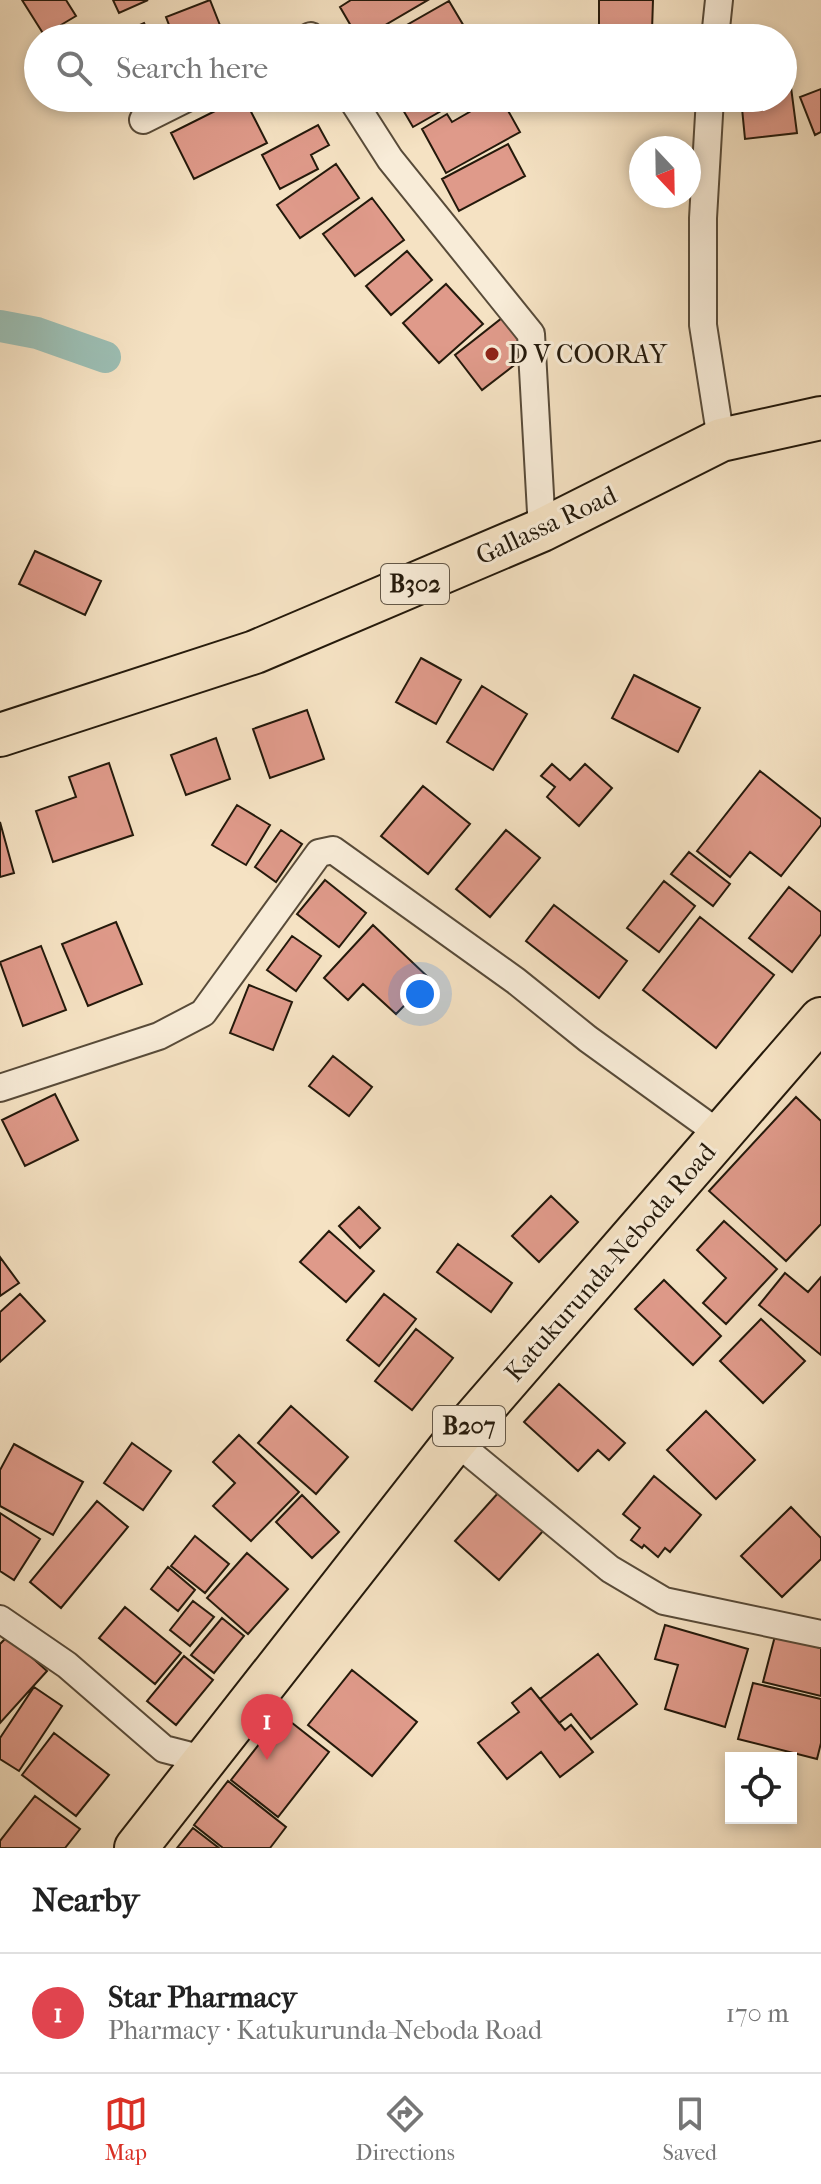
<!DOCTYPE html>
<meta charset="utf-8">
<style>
:root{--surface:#fff;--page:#f6f6f6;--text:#222;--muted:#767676;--line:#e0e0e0;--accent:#d93025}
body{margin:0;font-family:"IM FELL French Canon",serif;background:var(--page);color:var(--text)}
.controls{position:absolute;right:24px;bottom:24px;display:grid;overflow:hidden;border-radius:0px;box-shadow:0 4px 12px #0003}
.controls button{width:72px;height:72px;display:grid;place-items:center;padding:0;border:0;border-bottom:2px solid var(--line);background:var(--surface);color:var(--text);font:40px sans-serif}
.compass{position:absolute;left:629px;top:136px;width:72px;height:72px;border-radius:50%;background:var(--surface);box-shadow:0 4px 12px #0003;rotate:158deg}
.you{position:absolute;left:420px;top:994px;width:28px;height:28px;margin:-20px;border:6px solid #fff;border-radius:50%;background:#1a73e8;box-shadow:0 0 0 12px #1a73e833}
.badge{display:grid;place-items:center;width:52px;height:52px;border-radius:50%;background:var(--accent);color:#fff;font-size:26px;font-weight:700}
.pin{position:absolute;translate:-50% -66px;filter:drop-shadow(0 2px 4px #0008)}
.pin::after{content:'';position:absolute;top:42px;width:28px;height:24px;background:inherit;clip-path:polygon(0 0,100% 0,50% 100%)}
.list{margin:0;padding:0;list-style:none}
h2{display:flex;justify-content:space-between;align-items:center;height:104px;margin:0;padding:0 32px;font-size:34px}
h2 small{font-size:26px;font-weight:400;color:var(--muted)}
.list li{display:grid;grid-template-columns:52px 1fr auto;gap:24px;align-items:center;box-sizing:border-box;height:120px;padding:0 32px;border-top:2px solid var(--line)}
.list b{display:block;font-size:30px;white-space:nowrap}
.list p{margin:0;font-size:26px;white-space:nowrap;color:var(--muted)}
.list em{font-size:26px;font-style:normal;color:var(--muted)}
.icon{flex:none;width:44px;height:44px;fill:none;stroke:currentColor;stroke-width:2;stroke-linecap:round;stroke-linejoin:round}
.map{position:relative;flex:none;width:821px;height:1848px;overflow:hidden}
.search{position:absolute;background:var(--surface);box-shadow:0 4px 12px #0003;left:24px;right:24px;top:24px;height:88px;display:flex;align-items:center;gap:20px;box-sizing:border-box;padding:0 28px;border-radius:44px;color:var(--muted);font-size:30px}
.sheet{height:224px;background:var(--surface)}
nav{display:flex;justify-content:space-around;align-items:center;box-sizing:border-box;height:112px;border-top:2px solid var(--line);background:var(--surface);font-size:22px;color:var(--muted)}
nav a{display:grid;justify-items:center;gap:4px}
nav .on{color:var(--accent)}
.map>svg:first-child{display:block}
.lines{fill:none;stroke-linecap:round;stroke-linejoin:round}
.canal{stroke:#9cbeb3;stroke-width:32}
.building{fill:#df9a8a;stroke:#24190b;stroke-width:2}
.minor-casing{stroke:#584b39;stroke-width:30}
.primary-casing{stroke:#24190b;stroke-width:46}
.minor{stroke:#f8ecd8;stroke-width:26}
.primary{stroke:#f5e2c3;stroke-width:42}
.poi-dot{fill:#8f2418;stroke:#f8ecd8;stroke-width:3}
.labels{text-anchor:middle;stroke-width:6;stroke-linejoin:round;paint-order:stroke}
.shield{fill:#f8ecd8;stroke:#645848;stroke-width:2}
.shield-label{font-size:24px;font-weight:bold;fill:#24190b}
.poi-label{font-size:26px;fill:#24190b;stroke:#f8ecd8;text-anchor:start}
.street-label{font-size:26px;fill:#24190b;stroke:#f8ecd8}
</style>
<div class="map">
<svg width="821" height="1848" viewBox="0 0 821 1848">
<rect width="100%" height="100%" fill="#f5e2c3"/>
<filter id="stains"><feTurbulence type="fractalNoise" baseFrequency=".0025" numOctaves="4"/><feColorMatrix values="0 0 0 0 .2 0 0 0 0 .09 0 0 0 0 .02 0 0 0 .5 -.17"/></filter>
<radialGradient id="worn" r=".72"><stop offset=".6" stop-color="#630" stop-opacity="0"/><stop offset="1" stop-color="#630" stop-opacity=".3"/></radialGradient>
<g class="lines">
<path class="canal" d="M0,326L37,333L105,357"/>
</g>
<path class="building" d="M22,0H66L76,16L44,35Z
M113,0H148L119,13Z
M210,0L225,38H174L166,17Z
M351,0H428L363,38H358L340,7Z
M599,0H653L652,31H599Z
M449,1L468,33L460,38H384Z
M144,23L151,38H111Z
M783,72H789L797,133L745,139L741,98H783Z
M821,89V132L815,135L800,97Z
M241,98H244L267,143L194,179L171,133Z
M396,98H464L413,127Z
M494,98H501L520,132L446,173L422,129L447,114L452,122Z
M318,125L329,145L311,155L318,169L280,189L262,155Z
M508,144L525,176L459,211L442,179Z
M336,164L359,198L300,238L277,205Z
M372,198L404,240L355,276L323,234Z
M407,251L432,280L391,315L366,286Z
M446,284L483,324L439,363L403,323Z
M502,318L530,353L482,390L455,355Z
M35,551L101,581L85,615L19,584Z
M421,658L461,680L436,724L396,702Z
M634,675L700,708L678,752L612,718Z
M482,686L527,714L493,770L447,742Z
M307,710L324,759L270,778L253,729Z
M216,738L230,779L186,795L171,755Z
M109,763L133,835L53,862L36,811L76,797L69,777Z
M552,764L570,780L585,764L612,788L579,826L547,797L555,787L541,776Z
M760,771L821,819V825L781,876L750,852L730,877L697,851Z
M423,786L470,824L428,874L381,836Z
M237,805L270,825L246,865L212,845Z
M0,822L14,873L0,877Z
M281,830L302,844L276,882L255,867Z
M506,830L540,858L490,917L456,889Z
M689,852L730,884L713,906L671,874Z
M325,880L366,913L339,947L297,914Z
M664,881L695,906L659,952L627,928Z
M789,887L821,912V934L792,972L749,938Z
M554,905L627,961L599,998L526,941Z
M700,917L774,975L716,1048L643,990Z
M116,922L142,984L88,1006L62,944Z
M373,925L430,979L396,1014L363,984L348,1000L324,978Z
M292,936L321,956L296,991L267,970Z
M41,946L66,1010L23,1026L0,962Z
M249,985L292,1002L273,1050L230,1033Z
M333,1056L372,1087L349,1116L309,1086Z
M55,1094L78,1140L25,1166L2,1120Z
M796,1097L821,1121V1224L786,1261L709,1191Z
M551,1196L578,1222L539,1262L512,1236Z
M359,1207L380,1228L360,1248L339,1226Z
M724,1221L777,1269L726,1324L703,1303L726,1278L697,1250Z
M329,1231L374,1271L346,1302L300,1262Z
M458,1244L512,1283L491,1312L437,1272Z
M0,1257L19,1283L0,1296Z
M785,1273L808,1292L821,1277V1355L759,1305Z
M664,1280L721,1336L693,1365L635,1309Z
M20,1294L45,1321L0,1362V1312Z
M384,1294L416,1319L379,1366L347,1340Z
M761,1319L805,1361L763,1403L720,1361Z
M416,1329L453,1358L412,1410L375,1381Z
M559,1384L625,1443L609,1460L598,1450L578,1471L524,1422Z
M291,1406L348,1457L316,1494L258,1443Z
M706,1411L755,1460L716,1499L667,1450Z
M239,1435L299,1492L251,1541L213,1506L235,1483L213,1462Z
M132,1443L171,1471L143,1510L104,1483Z
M14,1444L83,1482L53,1535L0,1506V1470Z
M654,1476L701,1515L670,1552L665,1548L658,1557L644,1545L642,1548L631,1540L640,1528L623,1514Z
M499,1492L543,1531L499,1580L455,1541Z
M302,1495L339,1532L312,1558L276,1522Z
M97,1501L128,1527L61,1608L30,1582Z
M791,1507L821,1538V1559L782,1597L741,1556Z
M0,1513L40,1539L14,1580L0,1571Z
M195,1536L229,1564L205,1593L171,1566Z
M247,1553L288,1589L248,1634L207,1598Z
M168,1567L195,1590L178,1611L151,1589Z
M193,1601L214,1617L190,1646L170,1630Z
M125,1607L181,1653L155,1684L99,1638Z
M222,1618L244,1636L214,1673L191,1655Z
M665,1625L748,1649L725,1727L665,1709L678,1665L655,1659Z
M8,1636L47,1671L0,1723V1644Z
M775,1636L821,1648V1696L763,1682Z
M598,1654L637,1704L591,1739L571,1714L559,1723L540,1699Z
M184,1656L213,1680L176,1725L147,1701Z
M352,1670L417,1722L372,1776L308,1725Z
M753,1683L821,1699V1743L817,1759L738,1739Z
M34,1687L62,1706L19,1771L0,1759V1738Z
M531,1688L565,1730L571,1725L593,1752L560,1777L541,1752L507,1779L478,1743L519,1712L512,1703Z
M282,1715L329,1752L278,1817L231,1780Z
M54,1733L109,1775L76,1816L22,1775Z
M228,1781L286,1827L270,1848H223L194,1825Z
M35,1796L80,1829L65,1848H0V1841Z
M193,1828L219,1848H177Z"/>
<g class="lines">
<defs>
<path id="minor" d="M307,38L311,36L313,38
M715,38L719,0
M351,98L390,159L531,334L542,530
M710,98L703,218V325L721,440
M143,120L187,98
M0,1088L159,1036L203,1013L319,853L333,850L516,981L588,1039L721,1135
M455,1441L610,1569L664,1601L821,1634
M0,1619L67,1665L164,1749L207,1760"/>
<path id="primary" d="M0,735L255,652L542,530L721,440L821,418
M136,1848L455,1441L821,1019"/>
</defs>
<use href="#minor" class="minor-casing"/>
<use href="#primary" class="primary-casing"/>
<use href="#minor" class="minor"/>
<use href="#primary" class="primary"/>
</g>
<circle class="poi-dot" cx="492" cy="354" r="8"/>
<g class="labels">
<g class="shield">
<rect x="381" y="564" width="68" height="40" rx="6"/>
<rect x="433" y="1406" width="72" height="40" rx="6"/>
</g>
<g class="shield-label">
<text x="415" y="592">B302</text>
<text x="469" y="1434">B207</text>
</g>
<g class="poi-label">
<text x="508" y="363">D V COORAY</text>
</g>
<g class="street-label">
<text transform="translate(546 525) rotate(-25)" y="9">Gallassa Road</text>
<text transform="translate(610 1262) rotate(-49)" y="9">Katukurunda-Neboda Road</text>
</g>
</g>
<rect width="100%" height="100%" filter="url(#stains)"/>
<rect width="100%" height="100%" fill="url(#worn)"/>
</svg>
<div class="controls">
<button><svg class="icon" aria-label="locate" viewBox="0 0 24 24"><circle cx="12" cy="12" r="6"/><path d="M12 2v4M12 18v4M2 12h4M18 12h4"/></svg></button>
</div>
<svg class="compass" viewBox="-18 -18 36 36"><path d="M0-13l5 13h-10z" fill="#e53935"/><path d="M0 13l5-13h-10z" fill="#767676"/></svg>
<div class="you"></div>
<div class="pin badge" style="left:267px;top:1760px;background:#e0444e">1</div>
<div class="search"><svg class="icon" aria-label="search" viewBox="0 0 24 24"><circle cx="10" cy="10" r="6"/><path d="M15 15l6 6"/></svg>Search here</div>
</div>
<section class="sheet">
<h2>Nearby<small></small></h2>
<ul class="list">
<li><span class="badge" style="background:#e0444e">1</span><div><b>Star Pharmacy</b><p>Pharmacy · Katukurunda-Neboda Road</p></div><em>170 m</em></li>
</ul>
</section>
<nav>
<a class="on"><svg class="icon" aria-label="map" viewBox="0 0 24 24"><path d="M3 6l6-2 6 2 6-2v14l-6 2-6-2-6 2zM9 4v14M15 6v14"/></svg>Map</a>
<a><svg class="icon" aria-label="directions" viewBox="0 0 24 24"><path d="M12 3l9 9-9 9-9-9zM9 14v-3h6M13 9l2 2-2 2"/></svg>Directions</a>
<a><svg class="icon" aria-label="saved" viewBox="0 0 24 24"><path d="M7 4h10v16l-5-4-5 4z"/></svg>Saved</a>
</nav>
